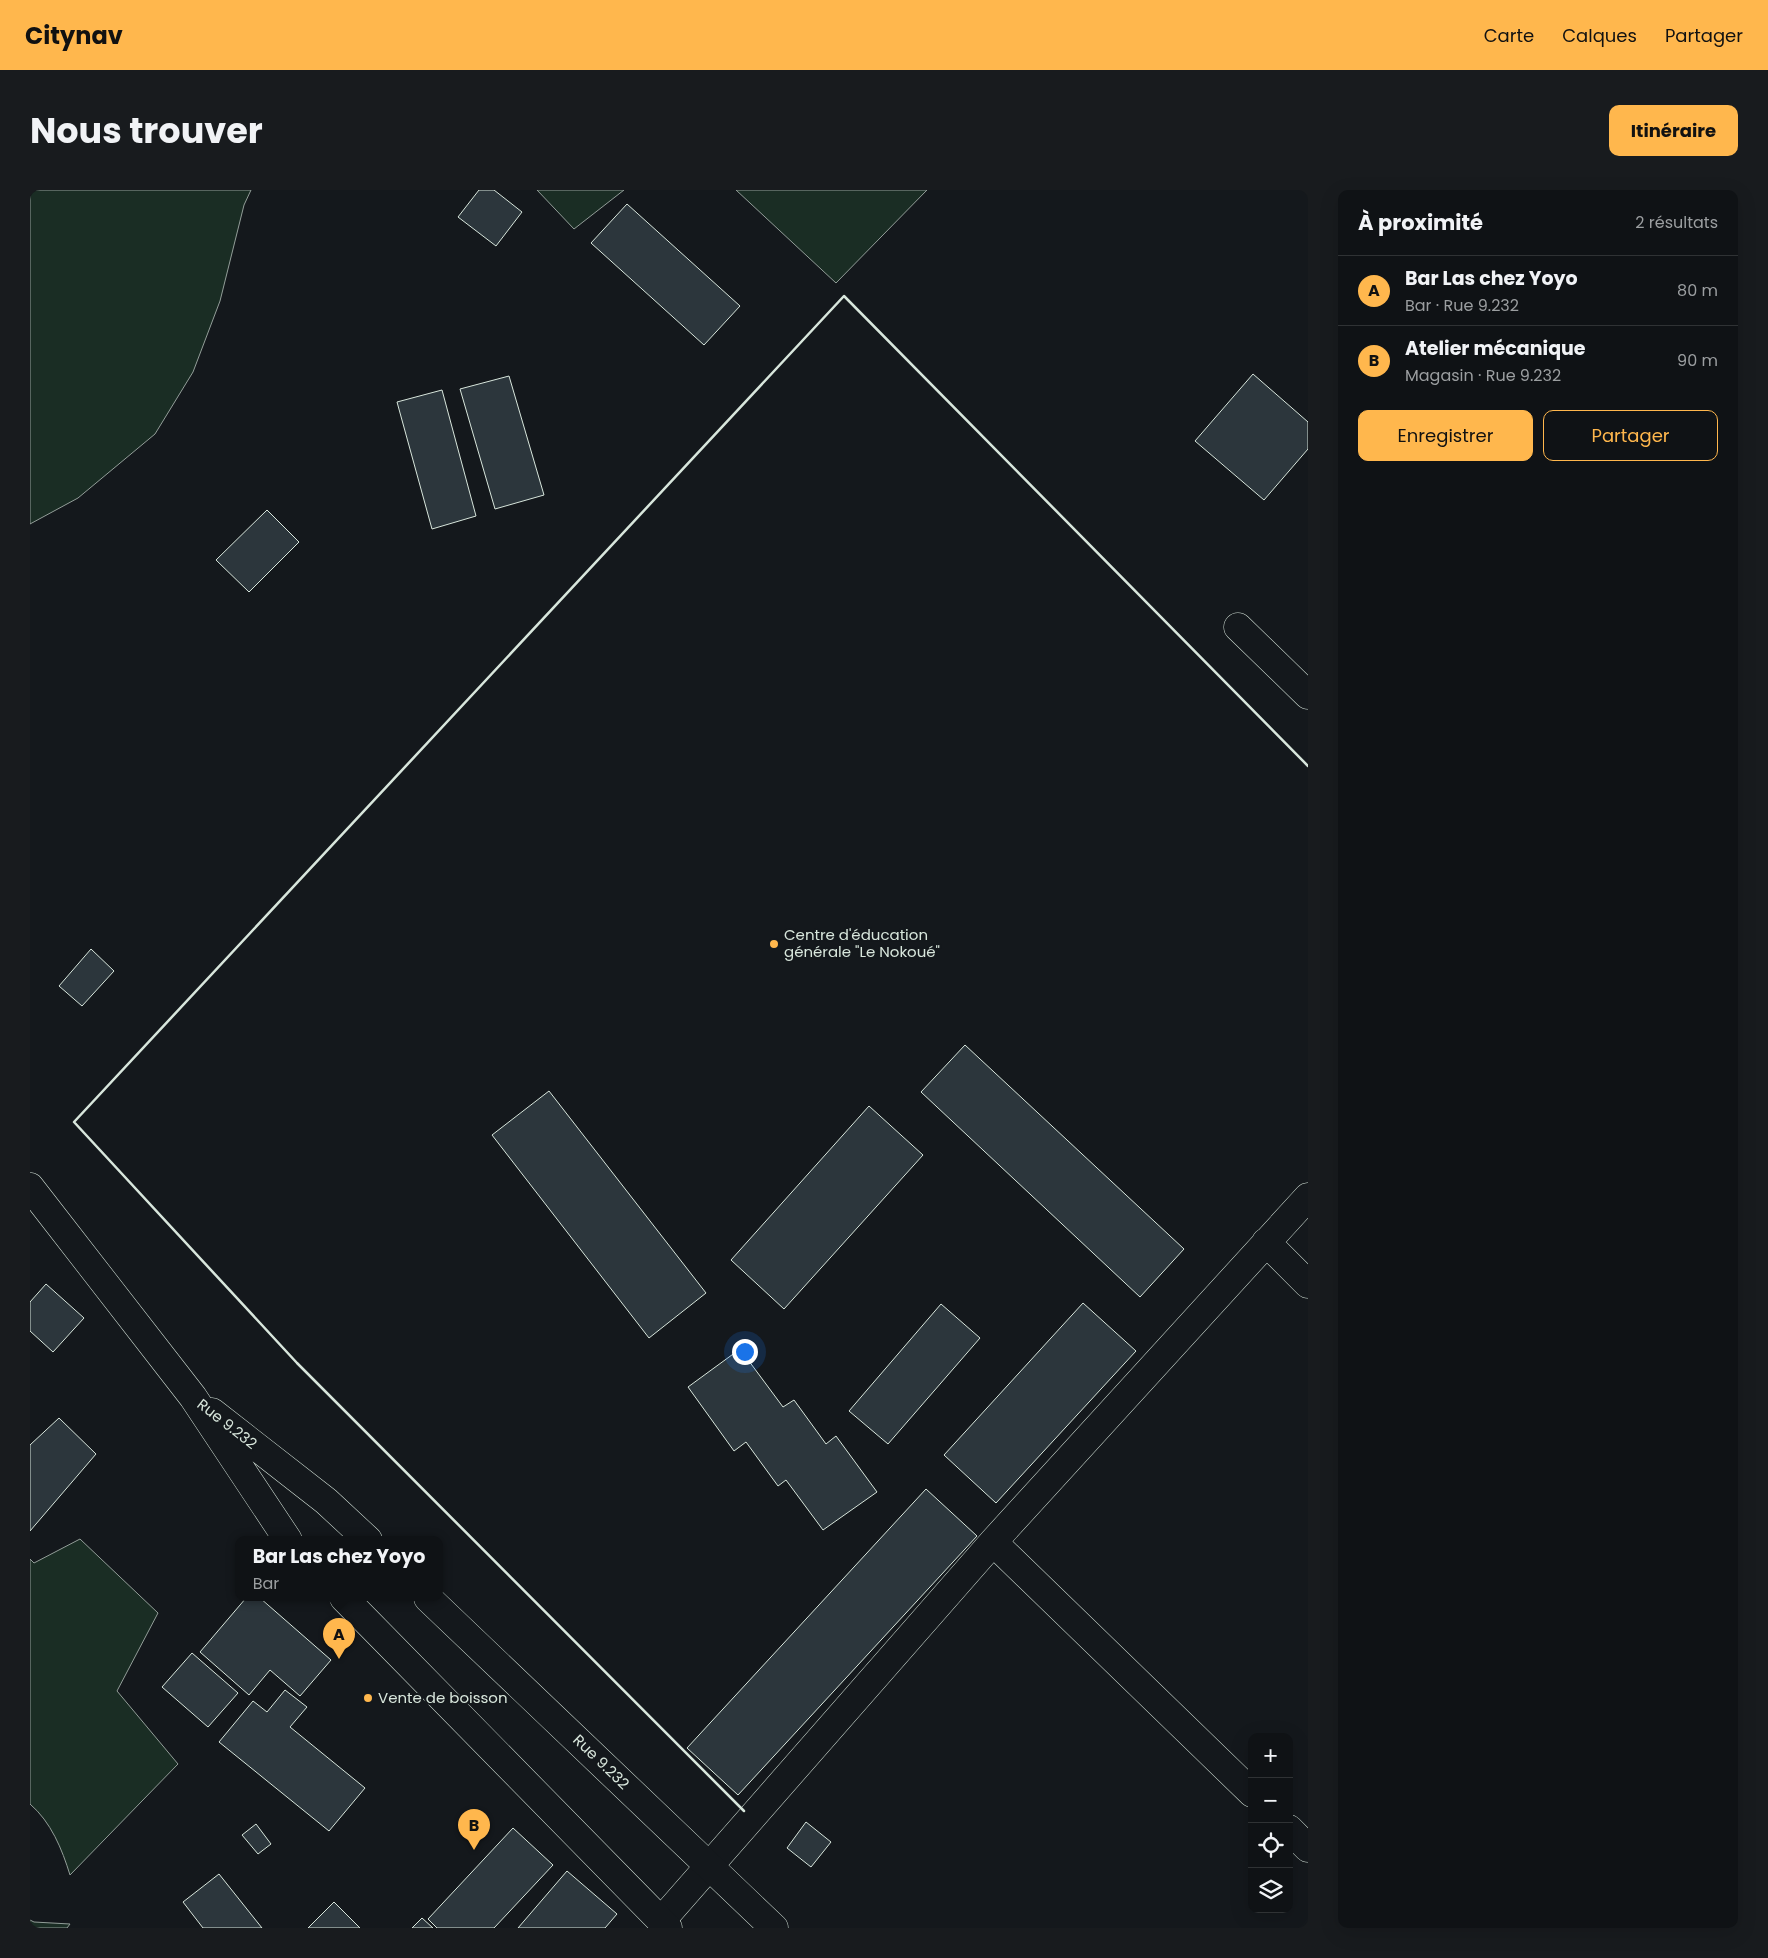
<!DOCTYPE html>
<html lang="fr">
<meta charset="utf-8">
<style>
:root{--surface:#0f1215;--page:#181b1e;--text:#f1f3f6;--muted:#9b9ea0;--line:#2f3234;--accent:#ffb74d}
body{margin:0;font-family:Poppins,sans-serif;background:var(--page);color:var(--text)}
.controls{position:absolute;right:15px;bottom:15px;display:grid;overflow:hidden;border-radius:10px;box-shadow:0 5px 20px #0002}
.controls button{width:45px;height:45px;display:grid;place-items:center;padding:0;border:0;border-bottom:1px solid var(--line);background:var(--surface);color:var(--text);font:25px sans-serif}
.you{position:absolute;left:714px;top:1161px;width:18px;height:18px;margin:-12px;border:4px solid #fff;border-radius:50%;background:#1a73e8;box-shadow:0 0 0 8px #1a73e833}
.badge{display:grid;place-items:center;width:32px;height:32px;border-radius:50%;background:var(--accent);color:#111;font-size:16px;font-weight:700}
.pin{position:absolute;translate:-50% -41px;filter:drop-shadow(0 1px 2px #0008)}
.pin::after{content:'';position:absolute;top:26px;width:18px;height:15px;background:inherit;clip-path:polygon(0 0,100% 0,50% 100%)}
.popup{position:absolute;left:205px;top:1346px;width:208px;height:65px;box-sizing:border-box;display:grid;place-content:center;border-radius:10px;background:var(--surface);filter:drop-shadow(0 1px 4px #0005);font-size:16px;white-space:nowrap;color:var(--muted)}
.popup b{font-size:19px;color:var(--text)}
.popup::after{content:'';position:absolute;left:50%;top:100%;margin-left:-10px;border:10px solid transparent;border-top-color:var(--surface)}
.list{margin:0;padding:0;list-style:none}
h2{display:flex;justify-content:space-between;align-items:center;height:65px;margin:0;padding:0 20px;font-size:21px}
h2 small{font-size:16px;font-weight:400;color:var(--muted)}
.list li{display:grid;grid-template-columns:32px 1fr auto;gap:15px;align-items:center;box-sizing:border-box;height:70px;padding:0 20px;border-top:1px solid var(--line)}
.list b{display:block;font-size:19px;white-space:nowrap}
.list p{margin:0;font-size:16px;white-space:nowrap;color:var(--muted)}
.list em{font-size:16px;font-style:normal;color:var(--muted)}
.actions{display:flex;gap:10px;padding:15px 20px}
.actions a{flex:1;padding:11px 0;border:1px solid var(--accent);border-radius:10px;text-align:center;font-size:18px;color:var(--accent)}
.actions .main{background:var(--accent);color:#111}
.icon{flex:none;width:28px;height:28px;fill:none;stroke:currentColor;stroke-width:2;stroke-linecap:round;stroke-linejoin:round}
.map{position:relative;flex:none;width:1278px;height:1738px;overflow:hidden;border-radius:10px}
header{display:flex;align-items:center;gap:30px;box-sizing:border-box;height:70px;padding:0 25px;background:var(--accent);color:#111}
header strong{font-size:24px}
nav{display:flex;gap:28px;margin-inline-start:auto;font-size:18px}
.intro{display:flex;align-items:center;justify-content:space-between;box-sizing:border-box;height:120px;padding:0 30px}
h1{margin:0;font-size:35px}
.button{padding:12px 22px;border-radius:10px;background:var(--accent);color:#111;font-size:18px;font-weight:700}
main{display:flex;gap:30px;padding:0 30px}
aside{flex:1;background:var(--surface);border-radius:10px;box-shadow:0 5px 20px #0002}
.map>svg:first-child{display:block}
.green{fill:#1a2d24;stroke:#939e99}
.building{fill:#2c363c;stroke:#d8e6dc}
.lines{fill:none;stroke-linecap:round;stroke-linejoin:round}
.minor-casing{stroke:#d8e6dc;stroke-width:29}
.tertiary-casing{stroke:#d8e6dc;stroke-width:29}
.minor{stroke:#14181c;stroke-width:28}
.tertiary{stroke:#14181c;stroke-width:28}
.wall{stroke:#d8e6dc;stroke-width:2.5}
.poi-dot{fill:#ffb74d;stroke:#14181c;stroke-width:2}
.labels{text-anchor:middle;stroke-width:4;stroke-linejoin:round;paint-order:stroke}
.poi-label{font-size:15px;fill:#d8e6dc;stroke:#14181c;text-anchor:start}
.street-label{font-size:15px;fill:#d8e6dc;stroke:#14181c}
</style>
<header>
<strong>Citynav</strong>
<nav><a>Carte</a><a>Calques</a><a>Partager</a></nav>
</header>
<div class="intro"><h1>Nous trouver</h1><a class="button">Itinéraire</a></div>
<main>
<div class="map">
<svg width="1278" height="1738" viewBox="0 0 1278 1738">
<rect width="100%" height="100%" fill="#14181c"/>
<path class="green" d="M0,0H221L214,15L190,111L163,182L125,244L48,308L0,334Z
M507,0H594L544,39Z
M706,0H897L806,93Z
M50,1349L128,1423L87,1501L148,1574L40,1685C32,1659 21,1632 0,1614V1369L4,1373Z
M0,1730L4,1732L40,1734L37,1738H0Z"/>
<path class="building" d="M449,0H464L492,22L466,56L428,27Z
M597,14L710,116L674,155L561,53Z
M1223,184L1278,232V259L1234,310L1165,251Z
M479,186L514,305L465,319L430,199Z
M412,200L446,326L402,339L367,212Z
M237,320L269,352L219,402L186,370Z
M61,759L84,781L52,816L29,796Z
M935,855L1154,1059L1110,1107L891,902Z
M519,901L676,1103L619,1148L462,945Z
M839,916L893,965L754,1119L701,1070Z
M16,1094L54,1128L23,1162L0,1141V1112Z
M1053,1113L1106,1161L966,1313L914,1265Z
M911,1114L950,1148L858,1254L819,1221Z
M710,1159L753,1217L764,1210L796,1254L806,1246L847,1302L793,1340L756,1290L748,1296L716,1252L704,1261L658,1197Z
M29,1228L66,1264L0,1341V1255Z
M896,1299L947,1346L708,1605L657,1558Z
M216,1408H230L301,1470L270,1506L240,1480L219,1505L170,1462Z
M162,1463L208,1503L178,1537L132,1497Z
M255,1500L277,1517L260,1537L335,1598L299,1641L189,1552L223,1511L237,1522Z
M776,1632L801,1652L781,1677L757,1658Z
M226,1634L241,1654L228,1664L212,1645Z
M483,1638L523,1675L464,1738H407L398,1729Z
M537,1681L587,1724L575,1738H488Z
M189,1684L232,1738H173L153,1712Z
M304,1712L330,1738H278Z
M392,1728L403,1738H382Z"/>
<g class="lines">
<defs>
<path id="minor" d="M1208,437L1278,505
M1236,1052L1278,1094
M963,1352L1222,1603
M1259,1639L1278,1658
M631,1731L963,1352L1278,1007"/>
<path id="tertiary" d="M0,997L163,1207L258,1350
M182,1222L296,1311L338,1350
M314,1408L638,1738
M398,1408L744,1738"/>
</defs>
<use href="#minor" class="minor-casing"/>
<use href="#tertiary" class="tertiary-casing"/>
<use href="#minor" class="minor"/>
<use href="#tertiary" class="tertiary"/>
<path class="wall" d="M714,1621L267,1173L44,932L814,106L1278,576"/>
</g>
<g class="poi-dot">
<circle cx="744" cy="754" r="5"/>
<circle cx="338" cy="1508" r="5"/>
</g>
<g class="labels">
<g class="poi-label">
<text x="754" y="750">Centre d'éducation<tspan x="754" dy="17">générale "Le Nokoué"</tspan></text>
<text x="348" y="1513">Vente de boisson</text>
</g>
<g class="street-label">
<text transform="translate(197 1234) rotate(38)" y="5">Rue 9.232</text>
<text transform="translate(571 1572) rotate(44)" y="5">Rue 9.232</text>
</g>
</g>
</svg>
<div class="controls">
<button>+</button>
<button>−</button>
<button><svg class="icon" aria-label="locate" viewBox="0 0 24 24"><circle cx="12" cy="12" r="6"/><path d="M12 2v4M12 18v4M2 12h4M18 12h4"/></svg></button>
<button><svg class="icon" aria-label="layers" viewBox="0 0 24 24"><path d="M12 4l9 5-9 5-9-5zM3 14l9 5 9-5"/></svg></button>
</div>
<div class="you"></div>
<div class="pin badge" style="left:309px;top:1469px">A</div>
<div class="popup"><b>Bar Las chez Yoyo</b>Bar</div>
<div class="pin badge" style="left:444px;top:1660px">B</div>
</div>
<aside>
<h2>À proximité<small>2 résultats</small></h2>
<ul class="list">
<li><span class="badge">A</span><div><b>Bar Las chez Yoyo</b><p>Bar · Rue 9.232</p></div><em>80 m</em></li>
<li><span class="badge">B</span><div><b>Atelier mécanique</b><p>Magasin · Rue 9.232</p></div><em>90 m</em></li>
</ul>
<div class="actions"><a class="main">Enregistrer</a><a>Partager</a></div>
</aside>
</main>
